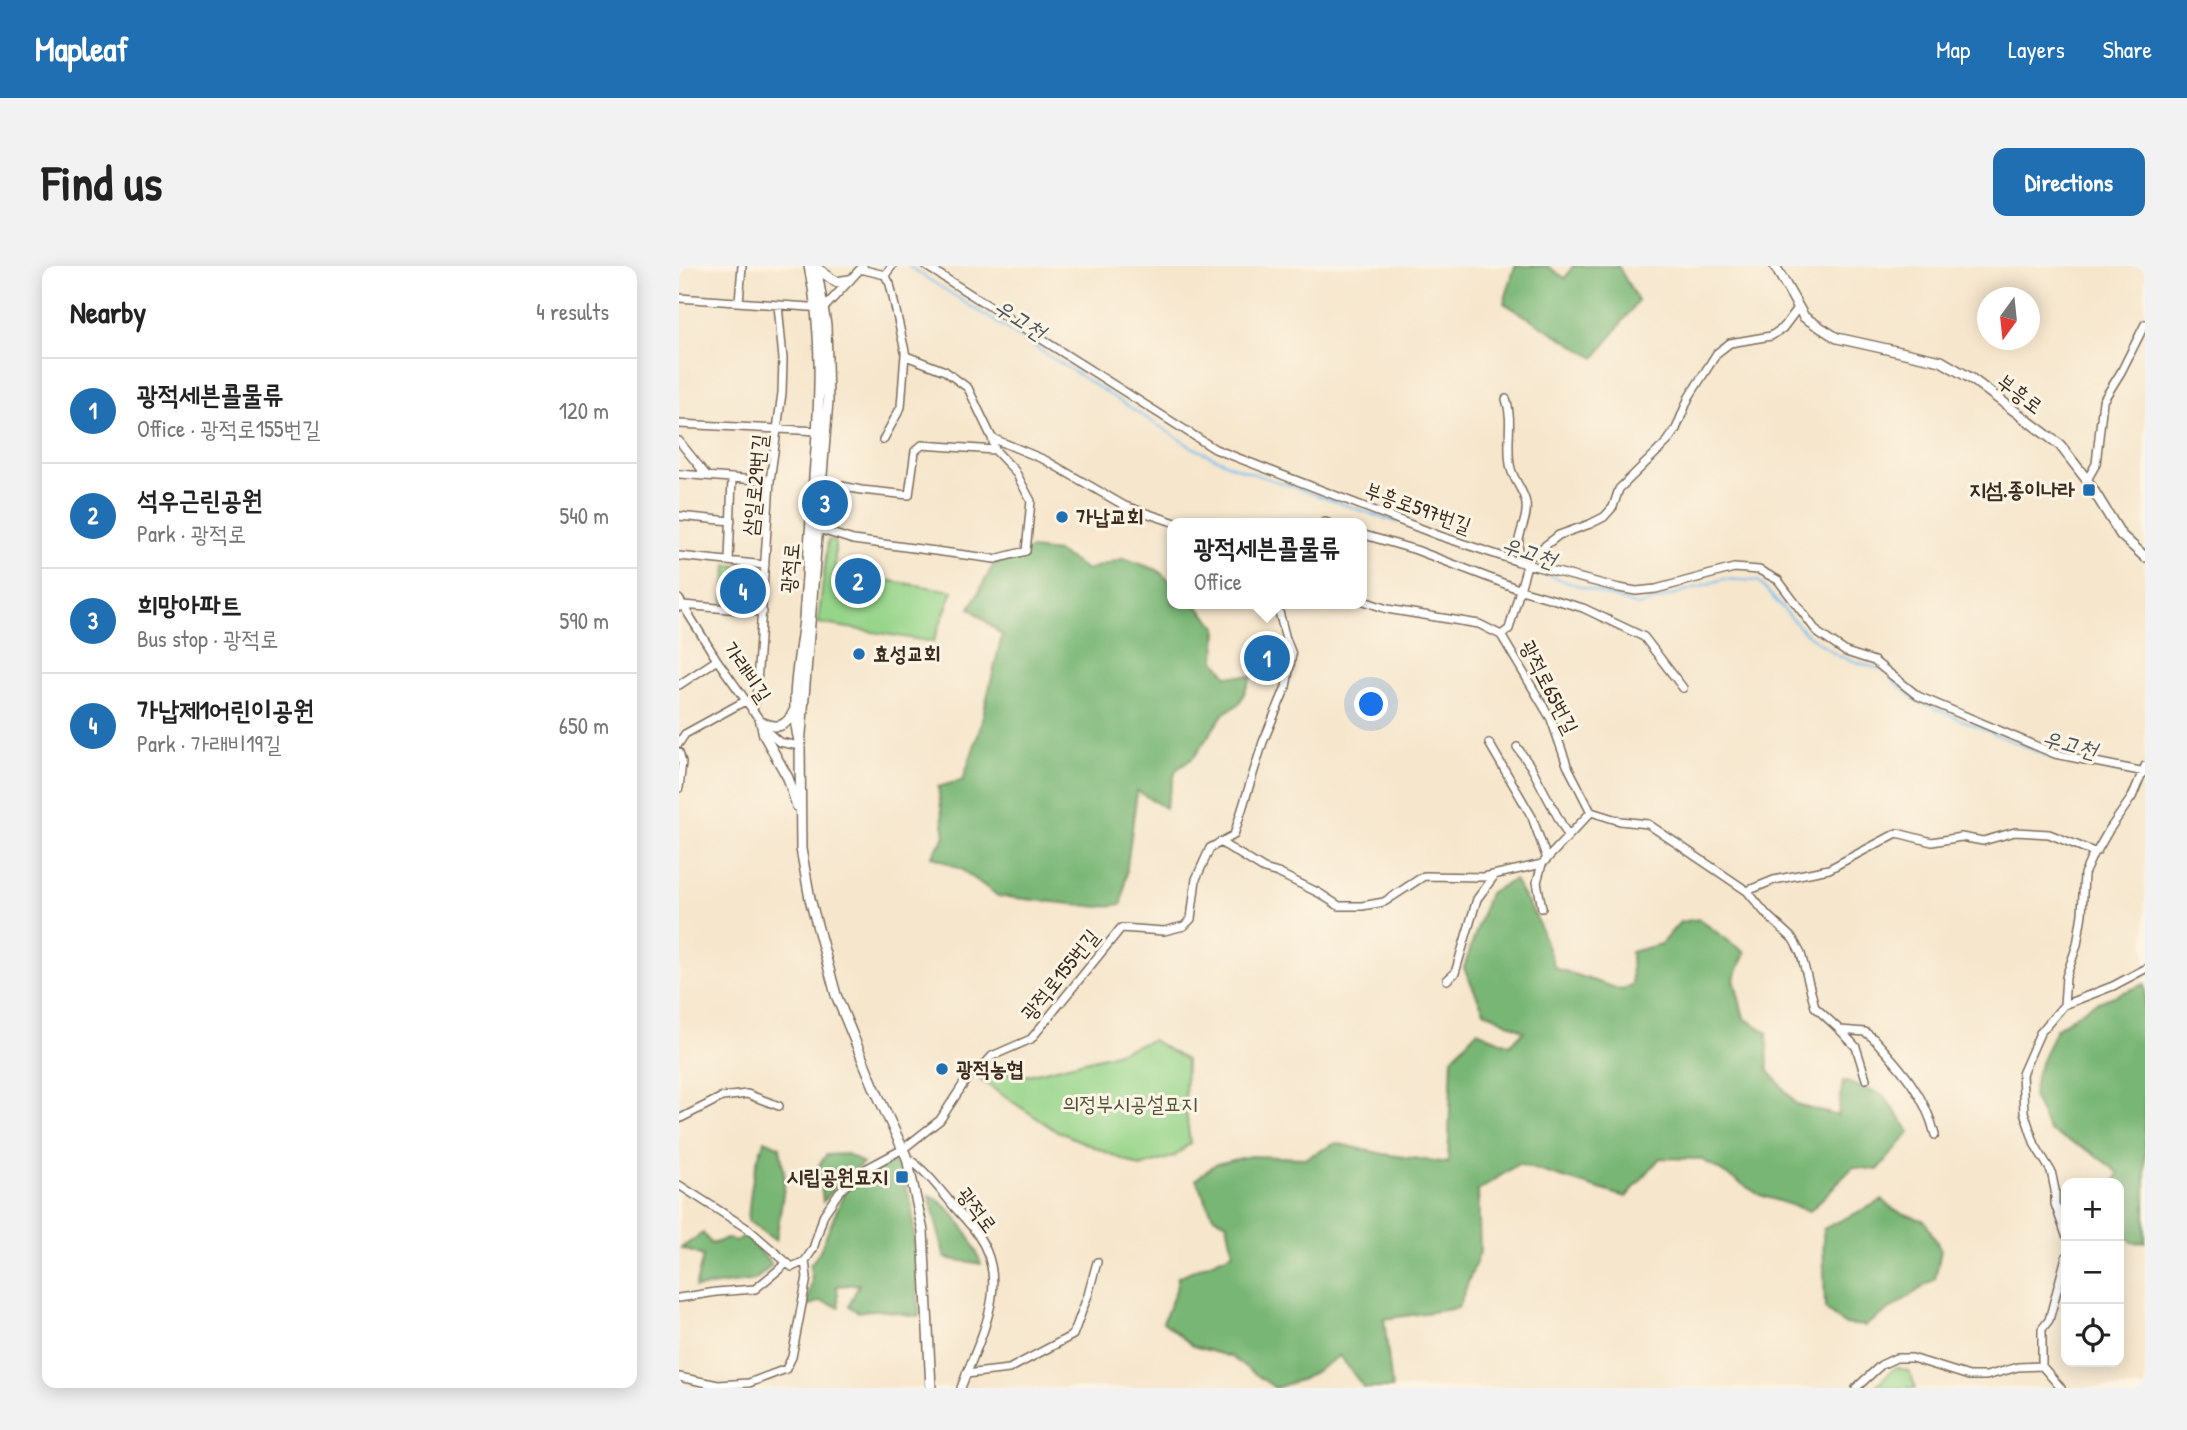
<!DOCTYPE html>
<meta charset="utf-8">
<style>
:root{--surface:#fff;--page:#f2f2f2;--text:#222;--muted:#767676;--line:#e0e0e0;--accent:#1f6fb2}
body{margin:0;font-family:"Patrick Hand","Poor Story",sans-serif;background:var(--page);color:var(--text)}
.controls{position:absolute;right:21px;bottom:21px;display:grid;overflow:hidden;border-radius:14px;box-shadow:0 4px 18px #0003}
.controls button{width:63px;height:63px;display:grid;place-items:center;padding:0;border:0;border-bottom:2px solid var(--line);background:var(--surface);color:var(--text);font:35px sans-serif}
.compass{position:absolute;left:1298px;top:21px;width:63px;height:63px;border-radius:50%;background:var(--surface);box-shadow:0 4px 18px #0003;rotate:195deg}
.you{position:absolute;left:693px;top:439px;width:24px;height:24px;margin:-18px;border:5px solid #fff;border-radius:50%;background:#1a73e8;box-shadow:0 0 0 10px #1a73e833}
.badge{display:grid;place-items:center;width:46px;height:46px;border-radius:50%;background:var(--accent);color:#fff;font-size:23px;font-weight:700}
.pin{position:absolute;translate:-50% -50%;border:4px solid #fff;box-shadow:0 2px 7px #0006}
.popup{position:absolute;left:488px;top:252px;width:200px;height:91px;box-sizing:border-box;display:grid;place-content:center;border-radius:14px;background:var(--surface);filter:drop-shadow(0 2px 5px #0005);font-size:23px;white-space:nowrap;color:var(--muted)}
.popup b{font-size:26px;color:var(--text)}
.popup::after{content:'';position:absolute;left:50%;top:100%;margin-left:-14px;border:14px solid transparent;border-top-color:var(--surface)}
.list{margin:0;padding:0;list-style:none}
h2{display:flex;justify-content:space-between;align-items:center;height:91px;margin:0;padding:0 28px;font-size:30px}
h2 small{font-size:23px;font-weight:400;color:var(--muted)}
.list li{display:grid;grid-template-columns:46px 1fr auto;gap:21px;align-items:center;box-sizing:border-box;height:105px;padding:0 28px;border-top:2px solid var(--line)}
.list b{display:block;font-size:26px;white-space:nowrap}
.list p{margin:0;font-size:23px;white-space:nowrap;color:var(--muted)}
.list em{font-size:23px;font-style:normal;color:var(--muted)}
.icon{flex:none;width:38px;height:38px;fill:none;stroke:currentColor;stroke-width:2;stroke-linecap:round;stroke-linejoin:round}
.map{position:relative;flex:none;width:1466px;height:1122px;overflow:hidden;border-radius:14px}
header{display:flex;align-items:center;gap:42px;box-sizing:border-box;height:98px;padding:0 35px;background:var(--accent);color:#fff}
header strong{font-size:33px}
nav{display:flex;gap:38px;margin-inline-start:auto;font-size:24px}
.intro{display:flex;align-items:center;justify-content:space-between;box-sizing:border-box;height:168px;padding:0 42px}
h1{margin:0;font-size:49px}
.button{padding:18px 32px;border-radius:14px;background:var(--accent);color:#fff;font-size:24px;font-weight:700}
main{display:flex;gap:42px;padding:0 42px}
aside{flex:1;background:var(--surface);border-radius:14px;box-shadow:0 4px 18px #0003}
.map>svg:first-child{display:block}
.green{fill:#95d489;stroke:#687f54;stroke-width:2}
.forest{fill:#78b675;stroke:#5a704a;stroke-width:2}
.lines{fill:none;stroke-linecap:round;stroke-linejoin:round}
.stream{stroke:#79c0f0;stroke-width:2}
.minor-casing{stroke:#7c6c5b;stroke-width:10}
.major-casing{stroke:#7c6c5b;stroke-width:12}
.minor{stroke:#fff;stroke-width:7}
.major{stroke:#fff;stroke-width:9}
.poi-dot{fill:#1f6fb2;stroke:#fcf5e5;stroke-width:2.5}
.labels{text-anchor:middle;stroke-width:6;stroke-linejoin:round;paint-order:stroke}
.street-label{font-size:21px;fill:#3b2a1e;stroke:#fcf5e5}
.poi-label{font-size:21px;font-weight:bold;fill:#3b2a1e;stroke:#fcf5e5;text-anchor:start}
.park-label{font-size:21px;fill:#525439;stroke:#fcf5e5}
.water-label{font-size:23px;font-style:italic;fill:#4e575d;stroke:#fcf5e5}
</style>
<header>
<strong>Mapleaf</strong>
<nav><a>Map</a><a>Layers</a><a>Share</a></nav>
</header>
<div class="intro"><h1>Find us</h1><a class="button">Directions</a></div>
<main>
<aside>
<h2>Nearby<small>4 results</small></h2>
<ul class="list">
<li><span class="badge">1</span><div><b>광적세븐콜물류</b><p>Office · 광적로155번길</p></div><em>120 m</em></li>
<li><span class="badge">2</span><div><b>석우근린공원</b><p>Park · 광적로</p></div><em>540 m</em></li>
<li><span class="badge">3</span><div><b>희망아파트</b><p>Bus stop · 광적로</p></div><em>590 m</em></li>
<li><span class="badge">4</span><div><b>가납제1어린이공원</b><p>Park · 가래비19길</p></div><em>650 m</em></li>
</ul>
</aside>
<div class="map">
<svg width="1466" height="1122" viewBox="0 0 1466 1122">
<rect width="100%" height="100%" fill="#fcf5e5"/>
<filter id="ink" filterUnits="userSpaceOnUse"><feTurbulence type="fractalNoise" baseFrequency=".0143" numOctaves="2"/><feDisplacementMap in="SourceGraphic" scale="14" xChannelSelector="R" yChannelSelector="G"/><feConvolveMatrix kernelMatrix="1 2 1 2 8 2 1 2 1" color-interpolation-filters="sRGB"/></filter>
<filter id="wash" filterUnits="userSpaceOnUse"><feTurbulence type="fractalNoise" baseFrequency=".00686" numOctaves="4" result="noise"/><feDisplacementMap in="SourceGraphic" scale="28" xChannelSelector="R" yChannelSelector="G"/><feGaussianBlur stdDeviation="1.57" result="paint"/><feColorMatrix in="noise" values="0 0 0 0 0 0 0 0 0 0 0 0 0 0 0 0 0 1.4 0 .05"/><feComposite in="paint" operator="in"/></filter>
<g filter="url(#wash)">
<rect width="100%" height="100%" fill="#f6e6cc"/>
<path class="green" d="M149,274L156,275V306L274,325L254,376L139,357Z
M48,299L81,302L80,342L45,339Z
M473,774L507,794L506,838L511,877L496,890L461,901L376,864L301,814L307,802L345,810L430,789Z
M1217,1101L1230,1105L1237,1122H1194Z"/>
<path class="forest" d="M836,0H868L886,12L894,0H939L959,35L916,92L825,37Z
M352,283L379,286L408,304L445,292L478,304L493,317L494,338H516L538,361L536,394L548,410H573L560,438L545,447L515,491L497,504L486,542L458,525L443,638L420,641L319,630L282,603L253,590L266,570L259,521L284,514L300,466L323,369L291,342L315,298Z
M835,614L858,653L876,702L943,724L953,718L952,686L982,678L1001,656L1020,653L1066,687L1055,713L1065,752L1088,766L1089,804L1118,839L1159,850L1164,815L1204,829L1231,866L1199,904L1174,901L1131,945L1081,929L1022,893L981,892L947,931L839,898L799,925L801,986L779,1042L705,1053L713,1122H685L661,1090L624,1113L596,1122L552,1091L514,1080L484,1056L497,1024L499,1011L554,987L548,957L534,950L517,913L537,898L571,890L627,892L657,877L704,888L769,897L773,792L798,765L831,779L845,765L805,745L785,702L810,627Z
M1466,718V976L1454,977L1440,963V917H1435L1440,907L1414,887L1370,865L1354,830L1358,806L1377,763L1412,739Z
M86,874L101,881L106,914L97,975L69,955C71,927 74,900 86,874Z
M168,888L184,897L154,923L144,936L140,899L147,889Z
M220,897L233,940L240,1050C218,1049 201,1040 179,1046L170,1040L180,1018L158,1020L160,1041L142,1035L128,1040L133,1013L131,999L140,987L165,927L188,907L207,898Z
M250,929C275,940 293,972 302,998L266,992Z
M1204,934L1215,944L1246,955L1262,984L1256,1013L1186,1060L1165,1058L1146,1043L1144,963Z
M24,967L32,978L48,973L58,975L66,969L93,999L76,1014L16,1022L24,990L2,982Z"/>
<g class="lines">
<path class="stream" d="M229,0L513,181L555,201L719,257
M850,303L959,340L1044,313L1079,315L1125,366L1159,390L1200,403
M1212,413L1238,435L1377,494L1458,509"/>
</g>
</g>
<g filter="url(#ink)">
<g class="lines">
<defs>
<path id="minor" d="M247,0L536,183L761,270L843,297L940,322L957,325L977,323L1055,302L1080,304L1099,314L1139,367L1167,386L1195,395L1239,430L1376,488L1466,506
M181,3L206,9L211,18L227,90L266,105L289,122L313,172L366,194L446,240L497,257
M206,9L213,0
M0,32L145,42L184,0
M60,36L63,0
M827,133C835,156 826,180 832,203C835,215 846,226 847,238C850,259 832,271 843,297
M0,158L140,165
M204,174L222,141L226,88
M0,175L28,210
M0,208L91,215
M1408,214L1417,198L1424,135L1442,106L1466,58
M144,216L182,224L230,229L236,185L243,179L316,184
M0,250L52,255
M646,256L649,257
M139,263L174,274L316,293L347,285L352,235L336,205L316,184L313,172
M682,268L737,284L842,324L904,342L965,371L1004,422
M0,290L86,299
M50,295L53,212
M0,333L38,394L90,467L100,476L121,480
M1,341L4,339L84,346
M822,369L830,363L850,292L880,269L911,258L925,251L934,241L940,223L988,176L997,163L1010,131L1038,87L1051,77L1092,70L1104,62L1119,42
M0,419L38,394
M73,445L77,434L91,215L103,127L104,93L99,39
M6,468L66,435
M0,477L6,468
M810,477L853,551L868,593
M838,481L852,501L889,570
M0,486L3,496L0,522
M912,546L941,555L969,558L1068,625L1088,649L1114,673L1122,688L1136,741L1161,764L1186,766L1194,772C1221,801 1247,830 1256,869
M541,576L585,603L599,607L640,627L660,640H683L705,636L745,610L805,611L863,598L912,546L888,499L872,453L822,369L800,358L708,343L682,334
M863,598L858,616L863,642
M1068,625L1095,614L1150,603L1218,567L1253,576L1282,571L1304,575L1336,566L1370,568L1415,586
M768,714L776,707L798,633L816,609
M1385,739L1387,711L1398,679L1403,648L1405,608L1415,586L1418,585L1430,564L1453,531L1466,500
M1161,764L1177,781L1187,813
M0,853L43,831L68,828L100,840
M228,892C248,905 262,925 277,943C284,951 292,959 298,968C334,1018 300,1073 282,1122
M0,919L69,963L113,1001L126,995L134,983L145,948L160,926L181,906L224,883L261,854L291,808L304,800L313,790L352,773L442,662L485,665L505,660L512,653L517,613L531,582L555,569L584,476L607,421L613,388L607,373L598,338
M1387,969L1376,938V924L1372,905L1356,879L1345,846L1343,808L1361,767L1385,739L1434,720L1466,703
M0,1032L37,1026L76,1023L108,997
M287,1108L330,1103L394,1069L409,1029L418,996
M0,1111L39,1119L70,1117L107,1103L113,1091L128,1011L126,995
M1177,1122L1202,1099L1217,1092H1233L1290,1110H1307L1339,1101L1363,1100
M1382,1122L1363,1100V1063L1370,1054L1387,991"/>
<path id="major" d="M137,0L147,59L149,135L121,480L122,583L131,633L157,729L195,821L228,892L244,965L252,1122
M1096,0L1125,51L1158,72L1262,95L1293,113L1381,179L1408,214L1442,269L1466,291
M139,3L157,16L170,14
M82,456L85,469L109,512L118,540
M82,456C97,463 107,462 115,445
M120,475C110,436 121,392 125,353C129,301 132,249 136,197C141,131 144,66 130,0"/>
</defs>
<use href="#minor" class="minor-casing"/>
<use href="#major" class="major-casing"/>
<use href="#minor" class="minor"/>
<use href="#major" class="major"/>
</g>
</g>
<g class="poi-dot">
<rect x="1403" y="217" width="14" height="14" rx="3.5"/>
<circle cx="383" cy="251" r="7"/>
<circle cx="180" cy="388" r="7"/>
<circle cx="263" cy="803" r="7"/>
<rect x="216" y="904" width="14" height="14" rx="3.5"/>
</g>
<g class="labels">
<g class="street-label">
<text transform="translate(1341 128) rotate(37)" y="7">부흥로</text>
<text transform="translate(76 219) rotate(-84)" y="7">삼일로29번길</text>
<text transform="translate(739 242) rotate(20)" y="7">부흥로597번길</text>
<text transform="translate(111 302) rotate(-85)" y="7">광적로</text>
<text transform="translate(68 406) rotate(56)" y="7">가래비길</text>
<text transform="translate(870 421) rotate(63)" y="7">광적로65번길</text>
<text transform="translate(381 709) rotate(-51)" y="7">광적로155번길</text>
<text transform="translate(298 944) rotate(53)" y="7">광적로</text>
</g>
<g class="poi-label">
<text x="1396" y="231" text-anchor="end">지섬.종이나라</text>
<text x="397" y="258">가납교회</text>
<text x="194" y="395">효성교회</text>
<text x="277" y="810">광적농협</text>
<text x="209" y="918" text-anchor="end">시립공원묘지</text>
</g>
<g class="park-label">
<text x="451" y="845">의정부시공설묘지</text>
</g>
<g class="water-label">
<text transform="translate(341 53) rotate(33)" y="8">우고천</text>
<text transform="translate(850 286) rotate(19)" y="8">우고천</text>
<text transform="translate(1391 478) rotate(15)" y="8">우고천</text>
</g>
</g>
</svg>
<div class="controls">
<button>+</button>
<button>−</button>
<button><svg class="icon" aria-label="locate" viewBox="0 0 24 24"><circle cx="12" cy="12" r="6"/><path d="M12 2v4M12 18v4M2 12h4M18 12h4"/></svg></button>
</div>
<svg class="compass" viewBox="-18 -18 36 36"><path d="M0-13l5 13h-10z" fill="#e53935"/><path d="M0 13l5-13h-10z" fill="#767676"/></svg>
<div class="you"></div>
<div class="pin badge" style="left:588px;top:392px">1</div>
<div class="popup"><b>광적세븐콜물류</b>Office</div>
<div class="pin badge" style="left:179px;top:315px">2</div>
<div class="pin badge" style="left:146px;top:237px">3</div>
<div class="pin badge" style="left:64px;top:325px">4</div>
</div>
</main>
